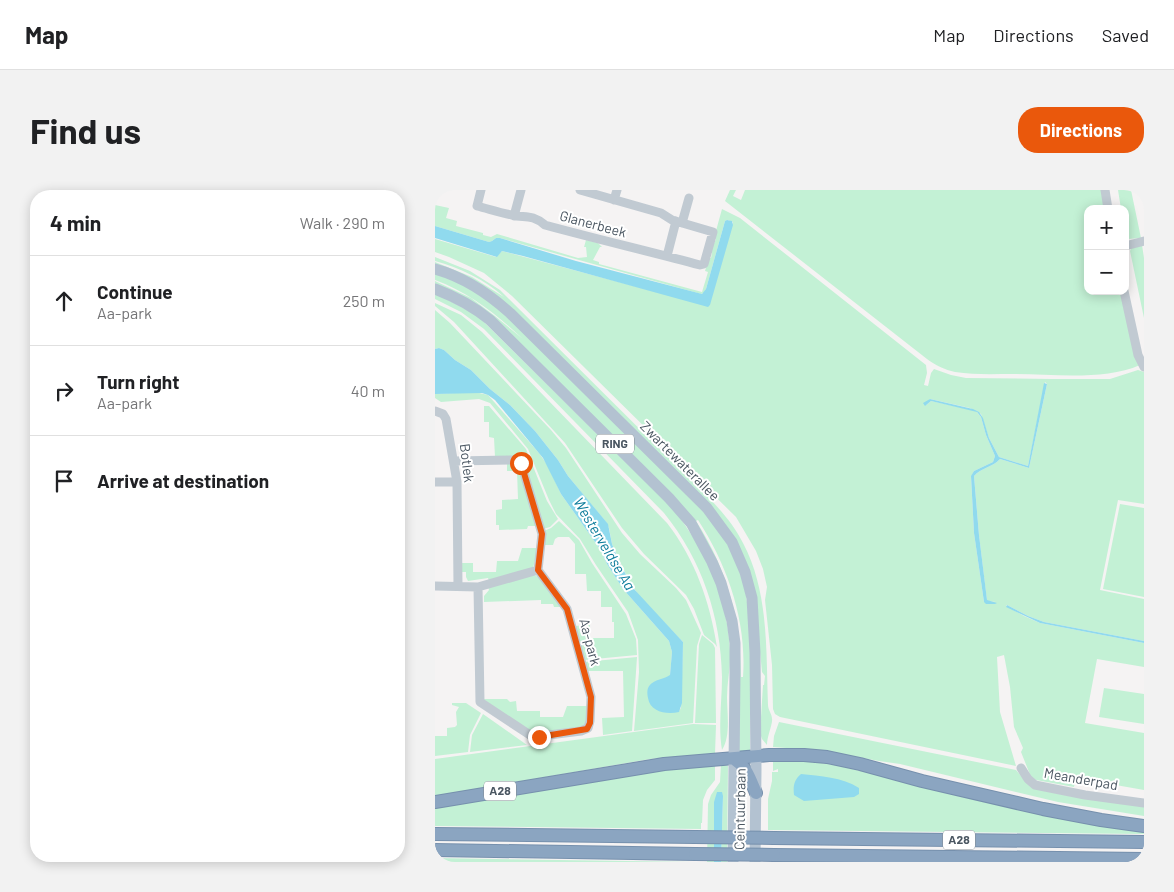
<!DOCTYPE html>
<meta charset="utf-8">
<style>
:root{--surface:#fff;--page:#f2f2f2;--text:#202124;--muted:#757577;--line:#e0e0e0;--accent:#ea580c}
body{margin:0;font-family:Barlow,sans-serif;background:var(--page);color:var(--text)}
.controls{position:absolute;right:15px;top:15px;display:grid;overflow:hidden;border-radius:10px;box-shadow:0 2px 12px #0003}
.controls button{width:45px;height:45px;display:grid;place-items:center;padding:0;border:0;border-bottom:1px solid var(--line);background:var(--surface);color:var(--text);font:25px sans-serif}
.stop{position:absolute;width:15px;height:15px;margin:-11px;border:4px solid #ea580c;border-radius:50%;background:#fff}
.stop.end{background:#ea580c;border-color:#fff;box-shadow:0 1px 5px #0008}
.list{margin:0;padding:0;list-style:none}
h2{display:flex;justify-content:space-between;align-items:center;height:65px;margin:0;padding:0 20px;font-size:21px}
h2 small{font-size:16px;font-weight:400;color:var(--muted)}
.list li{display:grid;grid-template-columns:32px 1fr auto;gap:15px;align-items:center;box-sizing:border-box;height:90px;padding:0 20px;border-top:1px solid var(--line)}
.list b{display:block;font-size:19px;white-space:nowrap}
.list p{margin:0;font-size:16px;white-space:nowrap;color:var(--muted)}
.list em{font-size:16px;font-style:normal;color:var(--muted)}
.icon{flex:none;width:28px;height:28px;fill:none;stroke:currentColor;stroke-width:2;stroke-linecap:round;stroke-linejoin:round}
.map{position:relative;flex:none;width:709px;height:672px;overflow:hidden;border-radius:20px}
header{display:flex;align-items:center;gap:30px;box-sizing:border-box;height:70px;padding:0 25px;background:var(--surface);border-bottom:1px solid var(--line)}
header strong{font-size:24px}
nav{display:flex;gap:28px;margin-inline-start:auto;font-size:18px}
.intro{display:flex;align-items:center;justify-content:space-between;box-sizing:border-box;height:120px;padding:0 30px}
h1{margin:0;font-size:35px}
.button{padding:12px 22px;border-radius:20px;background:var(--accent);color:#fff;font-size:18px;font-weight:700}
main{display:flex;gap:30px;padding:0 30px}
aside{flex:1;background:var(--surface);border-radius:20px;box-shadow:0 2px 12px #0003}
.map>svg:first-child{display:block}
.green{fill:#c3f1d5;fill-rule:evenodd}
.water{fill:#90daee}
.lines{fill:none;stroke-linecap:round;stroke-linejoin:round}
.highway-casing{stroke:#7690ad;stroke-width:14}
.minor{stroke:#c1cad2;stroke-width:9}
.major{stroke:#b3c2d1;stroke-width:11}
.highway{stroke:#8ba5c1;stroke-width:12}
.highway-bridge-casing{stroke:#7690ad;stroke-width:14;stroke-linecap:butt}
.highway-bridge{stroke:#8ba5c1;stroke-width:12}
.route{stroke:#ea580c;stroke-width:6}
.labels{text-anchor:middle;stroke-width:4;stroke-linejoin:round;paint-order:stroke}
.shield{fill:#fff;stroke:#808990;stroke-width:1}
.shield-label{font-size:12px;font-weight:bold;fill:#4a5661}
.street-label{font-size:14px;fill:#4a5661;stroke:#fff}
.water-label{font-size:15px;font-style:italic;fill:#0c7c9b;stroke:#fff}
</style>
<header>
<strong>Map</strong>
<nav><a>Map</a><a>Directions</a><a>Saved</a></nav>
</header>
<div class="intro"><h1>Find us</h1><a class="button">Directions</a></div>
<main>
<aside>
<h2>4 min<small>Walk · 290 m</small></h2>
<ul class="list">
<li><svg class="icon" aria-label="ahead" viewBox="0 0 24 24"><path d="M12 20V5M6 11l6-6 6 6"/></svg><div><b>Continue</b><p>Aa-park</p></div><em>250 m</em></li>
<li><svg class="icon" aria-label="right" viewBox="0 0 24 24"><path d="M7 20v-9h11M14 6l5 5-5 5"/></svg><div><b>Turn right</b><p>Aa-park</p></div><em>40 m</em></li>
<li><svg class="icon" aria-label="arrive" viewBox="0 0 24 24"><path d="M6 21V4h12l-3 4 3 4H6"/></svg><div><b>Arrive at destination</b></div></li>
</ul>
</aside>
<div class="map">
<svg width="709" height="672" viewBox="0 0 709 672">
<rect width="100%" height="100%" fill="#f5f3f3"/>
<path class="green" d="M295,0H301L298,6L306,10L310,0H666L670,19H653V101H687L705,175C669,191 617,184 578,184C559,184 539,185 520,182C510,180 500,175 492,169L290,11Z
M683,0H696L706,48L693,49L690,37V19H686Z
M0,15L14,18L11,28L22,31L21,36L48,43V45L56,47L62,44L143,68L152,67L151,57H149L151,50L163,53L167,57H165L158,70L164,72V74L267,102L273,82L270,81L274,68H276L277,63L275,62L281,49L279,48L287,19L305,28L491,175L492,183L489,195L493,196L496,183L499,179L516,185L531,188L617,189H675L703,180L709,182V314L683,310L665,400L709,409V451L609,432L593,426L572,415L571,416L589,426L605,433L709,453V477L662,469L650,533L709,543V600L641,588L639,597L601,590L596,587L586,562L588,558L579,537L575,497L569,465L562,467L565,522L581,576L345,527L340,524L338,519L337,475L330,410L332,397L328,379L321,361L301,327L77,106L49,83L14,67L0,62V49L61,67L67,61L274,116L298,32L293,30L290,31L271,99L269,103L266,104L65,48H61L57,51L54,52L0,36ZM610,192L612,194L594,278L565,269C558,277 546,278 539,286L544,345L552,411H561L549,412L539,343L536,287L539,281L558,272L560,266L551,245L546,227L541,221L496,211L490,216L495,209L535,218L546,224L554,248L564,267L593,276Z
M707,55L709,68V128L695,61L697,57Z
M0,67L35,81L65,100L277,311C289,324 300,337 308,353C334,402 331,461 333,515C333,520 337,524 337,529C338,533 332,547 332,555L327,549L325,543L328,495H329L330,486L327,482L324,451L306,361L79,121L0,75V72L37,87L69,107C49,89 25,78 0,71Z
M0,83L26,93L66,119L268,321L288,345L303,376L311,403L315,440V561L303,563L304,469L276,360L65,134L0,95V91L36,108L60,126L88,149C61,124 35,103 0,90ZM263,330C293,376 312,432 308,487H306C306,430 292,379 261,331Z
M0,103L43,126L240,321C271,362 293,409 295,461C296,476 292,492 292,507C292,523 296,546 287,560C283,537 287,510 287,487C286,427 267,370 229,323L49,139L26,122L0,109Z
M0,113L26,125L47,142L232,333C260,369 275,412 282,457L280,454L269,445L259,419L251,405L209,364L187,338L130,253L19,132L0,116Z
M0,120L15,133L116,240L131,258L187,343L205,364L241,398L251,410L266,443L262,456L258,533L199,541L204,482L203,450L193,422L161,375L145,349L121,324L114,310L93,259L55,213L44,209L6,212L0,208V204L40,202L53,205L104,263L113,276L126,304L165,359L172,374L188,399L234,451L237,462L235,486L214,496L213,502L233,522L244,521L246,518L248,452L204,406L193,389L177,354L174,338L171,332L133,286L123,270L100,241L75,215L55,199L36,180L20,170L9,160L4,158L0,159Z
M49,216H54L91,259L112,311L123,329L115,337L108,339L89,270L83,267H60L59,248L54,247V232H49Z
M72,273L84,275L102,336H93L92,339L64,340V335H61V320L67,319V310L83,309L82,281H72Z
M685,314L709,318V407L668,399Z
M124,331L144,350L157,373L191,424L201,449L202,465L149,470L139,436L155,435V448H179V432H177V417H166V401H152L151,384H140V354L134,347H123L120,349L118,355H109V341L116,338Z
M87,358H103L98,378L54,391L53,388L33,391L31,387V382H27V373H38V382H61L62,371H83Z
M100,385L104,388L128,417H119L118,414H106V410L49,412V406L54,400L53,397Z
M267,445L278,454L280,458L281,533H260L264,454Z
M202,467L197,541L168,545L167,528L189,527L188,481H152L149,472Z
M669,498L709,504V534L664,527Z
M48,509H72L75,512L81,511L82,521H105V527H128L132,516H154L150,537L100,545Z
M17,513H31L46,523L35,545L33,562L0,566V546H12V538L20,537L22,535L21,522L24,517L17,515Z
M48,524L92,555L35,562L37,545Z
M344,532L581,580L595,596L709,616V626L623,612L465,574L444,571L391,561L338,557L339,546Z
M258,534L281,535L280,564L215,569L0,606V569Z
M338,571L379,572L400,575L527,604L709,640V644L333,640V609L337,591V582H343V579L338,581Z
M280,574V590L272,600L268,610L267,633H266V639L0,636V615L235,578Z
M286,574L293,576L292,672H286L288,606L279,612V672H272L273,614L276,605L285,592Z
M0,668L258,672H0Z"/>
<path class="water" d="M292,30L297,31L298,35L275,115L273,117L88,66L67,61L62,67L0,48V36L54,52L57,51L61,48H65L141,71L267,104L271,99L290,31Z
M4,158L9,160L20,170L36,180L55,199L75,215L100,241L123,270L133,286L173,334L177,354L185,374L199,399L248,452L247,513L244,522C232,525 215,522 213,508C212,504 212,499 214,496C219,489 230,489 235,485L237,462L234,451L188,399L172,374L165,359L126,304L108,268L60,210L53,205L47,203L0,204V159Z
M609,193L612,194L594,278L565,269C558,277 546,278 539,286L544,345L552,410L562,413L560,414H551L549,412L539,343L536,286L539,281L558,272L560,266L551,245L546,227L542,222L496,211L490,216L488,213L495,209L538,219L544,222L548,228L554,248L564,267L593,276Z
M572,415L593,426L609,432L709,451V453L605,433L571,417Z
M366,584C385,586 407,587 424,598V604L419,607L369,611L359,605C358,596 359,590 366,584Z
M282,602H287L288,606L286,672H279V612Z"/>
<g class="lines">
<defs>
<path id="highway" d="M299,569C312,577 315,589 321,603
M0,612L229,574L334,565H369L392,567L425,574L487,591L608,619L666,630L709,636
M0,644L260,647
M339,648L709,652
M0,660L260,664
M339,665L709,669"/>
</defs>
<use href="#highway" class="highway-casing"/>
<path class="minor" d="M46,0L42,16C54,19 65,23 77,25C90,28 97,24 110,35C161,49 213,61 265,75L269,74L278,42L237,30L226,23L145,0
M670,0L673,19
M179,10L182,0
M79,26L86,0
M247,33L254,8
M690,56L709,51
M232,66L241,31
M689,101L703,165L709,177
M0,221L8,224L11,229L22,292L23,396
M19,271L80,270L86,273L107,344L103,380L132,419L156,507L155,531L153,538L146,541L98,547L45,512L43,397
M0,292H22
M0,396L43,397L103,380
M586,578L593,589L600,595L650,605L709,613"/>
<path class="major" d="M0,79C29,87 53,103 75,123L272,318L297,352L310,382L317,408L320,463L321,580L320,672
M0,99C21,107 38,116 55,130L234,308L256,333L277,372L286,393L297,431L300,453V484L298,672"/>
<use href="#highway" class="highway"/>
<defs>
<path id="highway-bridge" d="M260,647L339,648
M260,664L339,665"/>
</defs>
<use href="#highway-bridge" class="highway-bridge-casing"/>
<use href="#highway-bridge" class="highway-bridge"/>
</g>
<g class="lines">
<path class="route" d="M86,273L107,344L103,380L132,419L156,507L155,533L152,539L104,547"/>
</g>
<g class="labels">
<g class="shield">
<rect x="161" y="244.5" width="38" height="19" rx="4"/>
<rect x="49" y="591.5" width="32" height="19" rx="4"/>
<rect x="508" y="640.5" width="32" height="19" rx="4"/>
</g>
<g class="shield-label">
<text x="180" y="258">RING</text>
<text x="65" y="605">A28</text>
<text x="524" y="654">A28</text>
</g>
<g class="street-label">
<text transform="translate(158 34) rotate(15)" y="5">Glanerbeek</text>
<text transform="translate(245 271) rotate(45)" y="5">Zwartewaterallee</text>
<text transform="translate(32 273) rotate(83)" y="5">Botlek</text>
<text transform="translate(155 452) rotate(75)" y="5">Aa-park</text>
<text transform="translate(646 589) rotate(10)" y="5">Meanderpad</text>
<text transform="translate(305 619) rotate(-89)" y="5">Ceintuurbaan</text>
</g>
<g class="water-label">
<text transform="translate(169 354) rotate(59)" y="5">Westerveldse Aa</text>
</g>
</g>
</svg>
<div class="controls">
<button>+</button>
<button>−</button>
</div>
<div class="stop" style="left:86px;top:273px"></div>
<div class="stop end" style="left:104px;top:547px"></div>
</div>
</main>
